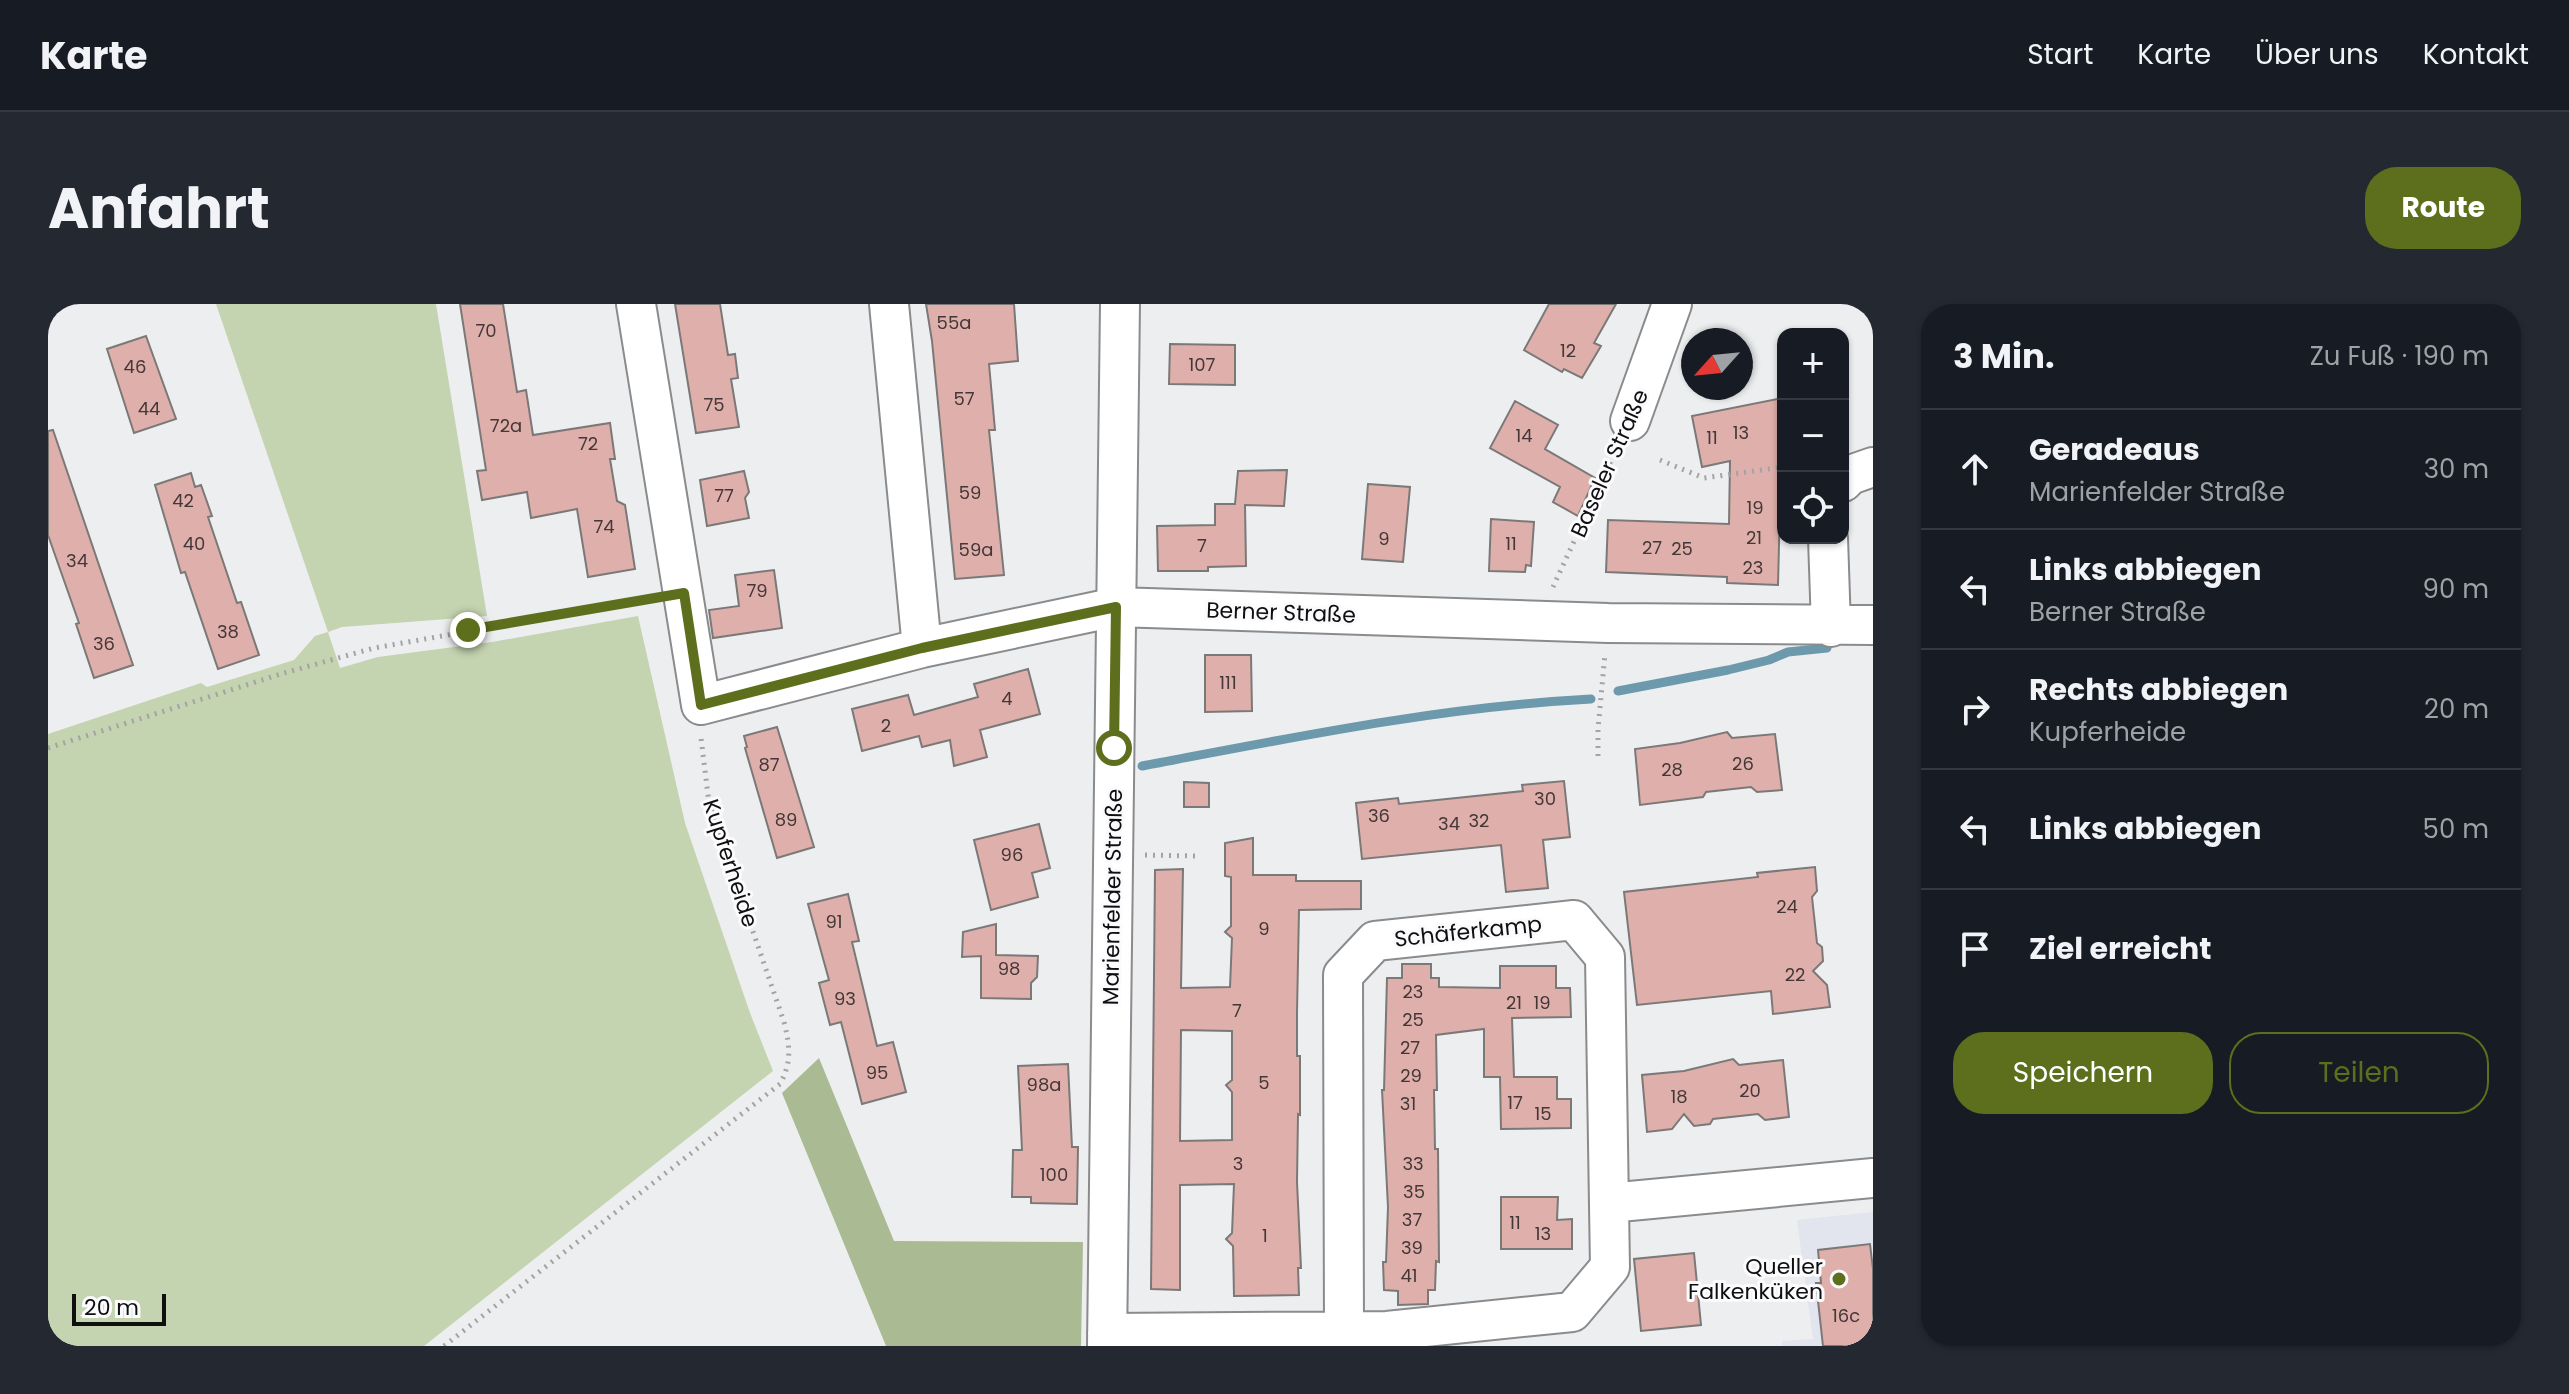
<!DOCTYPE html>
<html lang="de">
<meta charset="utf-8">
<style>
:root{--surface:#171b24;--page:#242831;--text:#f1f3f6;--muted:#9ea1a6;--line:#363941;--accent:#5d6f1d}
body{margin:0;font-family:Poppins,sans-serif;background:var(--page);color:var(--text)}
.controls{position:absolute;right:24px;top:24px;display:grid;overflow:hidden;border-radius:16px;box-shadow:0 2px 6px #0004}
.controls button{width:72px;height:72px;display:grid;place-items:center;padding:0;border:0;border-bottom:2px solid var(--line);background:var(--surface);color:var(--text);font:40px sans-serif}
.compass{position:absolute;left:1633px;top:24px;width:72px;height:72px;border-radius:50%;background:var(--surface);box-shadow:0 2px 6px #0004;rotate:243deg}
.scale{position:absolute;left:24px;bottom:20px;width:94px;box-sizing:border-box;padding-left:8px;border:4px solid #0f0f10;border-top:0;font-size:22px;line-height:28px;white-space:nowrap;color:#0f0f10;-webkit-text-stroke:6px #fbfbfe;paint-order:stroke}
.stop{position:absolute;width:24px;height:24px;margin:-18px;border:6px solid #5d6f1d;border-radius:50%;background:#fff}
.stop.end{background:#5d6f1d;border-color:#fff;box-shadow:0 2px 8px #0008}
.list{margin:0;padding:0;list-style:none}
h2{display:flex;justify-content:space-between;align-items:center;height:104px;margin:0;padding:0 32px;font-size:34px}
h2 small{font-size:26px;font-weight:400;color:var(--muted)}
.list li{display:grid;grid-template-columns:52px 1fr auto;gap:24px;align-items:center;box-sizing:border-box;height:120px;padding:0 32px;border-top:2px solid var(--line)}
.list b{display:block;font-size:30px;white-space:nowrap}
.list p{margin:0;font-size:26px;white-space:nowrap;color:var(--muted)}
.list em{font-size:26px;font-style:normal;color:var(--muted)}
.actions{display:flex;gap:16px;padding:24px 32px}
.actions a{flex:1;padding:18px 0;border:2px solid var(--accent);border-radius:32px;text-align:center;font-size:28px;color:var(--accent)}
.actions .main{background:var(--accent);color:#fff}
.icon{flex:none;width:44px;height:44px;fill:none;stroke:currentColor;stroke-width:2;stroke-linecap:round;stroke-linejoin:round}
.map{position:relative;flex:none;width:1825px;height:1042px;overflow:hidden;border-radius:32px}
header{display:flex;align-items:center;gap:48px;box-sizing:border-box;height:112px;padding:0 40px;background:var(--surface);border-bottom:2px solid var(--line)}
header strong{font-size:38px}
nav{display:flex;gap:44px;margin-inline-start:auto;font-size:28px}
.intro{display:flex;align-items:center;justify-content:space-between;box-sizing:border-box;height:192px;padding:0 48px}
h1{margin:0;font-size:56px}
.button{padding:20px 36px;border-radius:32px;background:var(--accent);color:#fff;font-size:28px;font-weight:700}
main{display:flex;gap:48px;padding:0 48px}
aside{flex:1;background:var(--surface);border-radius:32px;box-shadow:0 2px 6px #0004}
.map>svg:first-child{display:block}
.built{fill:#e2e4ee}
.green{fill:#c4d3b0}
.forest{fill:#aabb94}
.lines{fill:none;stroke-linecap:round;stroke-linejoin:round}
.stream{stroke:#6c99ac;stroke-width:9}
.building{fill:#dfafab;stroke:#7b7978;stroke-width:2;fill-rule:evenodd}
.minor-casing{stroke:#8a8b8d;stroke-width:42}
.path{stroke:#a3a3a5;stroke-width:5;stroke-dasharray:2 6;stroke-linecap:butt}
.minor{stroke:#fff;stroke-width:38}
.route{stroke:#5d6f1d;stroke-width:10}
.poi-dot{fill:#5d6f1d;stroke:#fbfbfe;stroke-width:3}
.labels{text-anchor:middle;stroke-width:6;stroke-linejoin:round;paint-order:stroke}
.number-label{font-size:18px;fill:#433737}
.street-label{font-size:22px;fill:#0f0f10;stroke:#fbfbfe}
.poi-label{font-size:22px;fill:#0f0f10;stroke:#fbfbfe;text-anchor:end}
</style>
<header>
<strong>Karte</strong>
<nav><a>Start</a><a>Karte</a><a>Über uns</a><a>Kontakt</a></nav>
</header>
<div class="intro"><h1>Anfahrt</h1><a class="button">Route</a></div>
<main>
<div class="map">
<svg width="1825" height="1042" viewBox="0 0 1825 1042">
<rect width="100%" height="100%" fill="#edeef0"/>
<path class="built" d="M1825,908V1042H1734V1037L1765,1035L1749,916Z"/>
<path class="green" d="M168,0H388L439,312L294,323L280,328L292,364L330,353L444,338L590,312L637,519L702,709L725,767L376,1042H0V430L153,379L159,383L246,356L267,332L280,328Z"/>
<path class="forest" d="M771,754L846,937L1035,938L1033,1042H838L734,789Z"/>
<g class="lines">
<path class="stream" d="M1570,387L1680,366L1721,356L1740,348L1779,344
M1094,462C1242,434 1392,403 1543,395"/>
</g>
<path class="building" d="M412,0H455L469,88L478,86L485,131L562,119L567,155H562L569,197L577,201L587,265L540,273L529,205L483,214L479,188L434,196L429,167L438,166Z
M627,0H672L680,51L687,50L690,74L683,75L691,123L648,129Z
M878,0H966L970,57L941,60L947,126H941L956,271L907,275L884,37Z
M1501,0H1568L1546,39L1553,42L1534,74L1516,65L1514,68L1476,46Z
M98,32L128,115L86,129L59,45Z
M1122,40L1187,41V81L1121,80Z
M1735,94V200H1732L1730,281L1679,279V273L1558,268L1560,216L1681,220L1682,157L1654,163L1644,112Z
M1467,97L1510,121L1497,145L1547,174L1530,212L1505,198L1512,183L1442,144Z
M5,126L85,361L46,374L28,320L31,319L0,231V127Z
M1239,166L1236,202L1197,201L1198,262L1160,263V267H1110L1109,222L1167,221V200H1187L1190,167Z
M696,167L701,188L697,194L701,214L659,222L652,176Z
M143,169L147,183L153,181L164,212L160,213L189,299L193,298L211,351L170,365L137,268L133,269L107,181Z
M1320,180L1362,183L1355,258L1314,255Z
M1443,215L1486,218L1483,262L1478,261L1477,268L1441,267Z
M726,266L734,324L665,334L661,306L691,302L687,271Z
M1157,351H1203L1204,407L1157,408Z
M980,365L992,410L932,426L939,453L906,462L902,436L874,443L871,432L814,447L804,405L860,391L866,411L930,393L926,380Z
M729,423L766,543L729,554L697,444L699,443L696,432Z
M1679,428L1684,434L1727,430L1734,486L1709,488L1703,483L1658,488L1655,493L1592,501L1587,445L1632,439Z
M1516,477L1522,533L1495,536L1500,584L1458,588L1453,541L1314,555L1308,499L1350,494L1351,500L1475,487L1474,481Z
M1136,478L1161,479V503H1136Z
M991,520L1002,564L984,569L990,593L943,606L926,536Z
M1205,534V571H1248V577H1313V605L1251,606L1249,708V752H1252V811L1250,810L1249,878L1253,964H1250L1251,991L1186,992L1185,942L1178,935L1184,929L1186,880L1132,881V986L1103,985L1107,566L1135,565L1133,684L1182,683L1184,634L1177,628L1183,622V573L1177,572V539ZM1133,726L1184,727V776L1178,781L1184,788V836L1132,837Z
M1767,563L1769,587L1764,593L1769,639L1774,643L1775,657L1765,667L1779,681L1782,703L1725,710L1723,687L1589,701L1576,588L1710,573L1709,569Z
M800,590L811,637L804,638L829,742L845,738L858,788L814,800L793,718L782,721L771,679L781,676L760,600Z
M948,620V651L990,652L989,673L983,679V695L933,694V652L914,653L915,628Z
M1354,660H1383V674H1391V683L1452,684V662H1508V684H1522L1523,713L1464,714L1466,773H1509V795H1523V824L1453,825L1452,773H1436V725L1388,731L1389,786H1386L1387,845H1390L1391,958L1388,957L1387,986H1380V1000L1350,1001V987L1336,986L1335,958H1338L1340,903L1334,786H1336L1339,674H1354Z
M1685,755L1691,761L1735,756L1741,813L1717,816L1710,810L1665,815L1662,820L1646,822L1636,810L1624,825L1599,828L1594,771L1636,767Z
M1020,760L1024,843H1030L1029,900L983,899V893H964L965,846H974L970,762Z
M1453,893H1510L1509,916L1524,915V945H1453Z
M1822,940L1825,965V1042H1775L1768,979H1773L1770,946Z
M1646,949L1653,1021L1593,1027L1586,955Z"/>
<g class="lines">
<defs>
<path id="minor" d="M588,0L653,401L874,344L1068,303L1560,319L1825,321
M841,0L874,344
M1582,117L1624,0
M1795,178L1802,171L1825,163
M1780,234L1783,323
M1561,899L1825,874
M1059,1029L1339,1027L1524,1008L1562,963L1557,653L1526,616L1327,637L1295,671L1296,1027
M1059,1042L1072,0"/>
</defs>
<use href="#minor" class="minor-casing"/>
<path class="path" d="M1612,156L1656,174L1735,163
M1505,283L1568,146
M0,444L236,369L326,344L604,295
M1550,452V425L1557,350
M1097,551L1148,552
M396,1042L732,780C744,758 742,742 736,718L661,499L653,434"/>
<use href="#minor" class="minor"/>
</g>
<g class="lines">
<path class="route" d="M420,326L636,289L653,401L874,344L1068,303L1066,444"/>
</g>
<circle class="poi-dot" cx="1791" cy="975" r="8"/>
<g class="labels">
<g class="number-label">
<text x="906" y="25">55a</text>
<text x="438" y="33">70</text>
<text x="1520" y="53">12</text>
<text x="1154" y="67">107</text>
<text x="87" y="69">46</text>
<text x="916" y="101">57</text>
<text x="666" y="107">75</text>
<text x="101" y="111">44</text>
<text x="458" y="128">72a</text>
<text x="1693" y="135">13</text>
<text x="1476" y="138">14</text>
<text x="1664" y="140">11</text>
<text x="540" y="146">72</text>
<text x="922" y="195">59</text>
<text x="676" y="198">77</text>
<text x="135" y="203">42</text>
<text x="1707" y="210">19</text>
<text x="556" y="229">74</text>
<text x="1706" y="240">21</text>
<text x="1336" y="241">9</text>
<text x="146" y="246">40</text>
<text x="1463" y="246">11</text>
<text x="1154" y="248">7</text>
<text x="1604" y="250">27</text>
<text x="1634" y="251">25</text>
<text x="928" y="252">59a</text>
<text x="29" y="263">34</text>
<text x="1705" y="270">23</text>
<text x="709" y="293">79</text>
<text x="180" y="334">38</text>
<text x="56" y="346">36</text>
<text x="1180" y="385">111</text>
<text x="959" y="401">4</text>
<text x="838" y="428">2</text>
<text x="1695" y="466">26</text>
<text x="721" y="467">87</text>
<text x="1624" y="472">28</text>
<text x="1497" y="501">30</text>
<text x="1331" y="518">36</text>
<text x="738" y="522">89</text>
<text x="1431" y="523">32</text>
<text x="1401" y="526">34</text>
<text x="964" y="557">96</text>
<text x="1739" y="609">24</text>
<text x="786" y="624">91</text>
<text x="1216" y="631">9</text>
<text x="961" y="671">98</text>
<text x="1747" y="677">22</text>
<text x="1365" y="694">23</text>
<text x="797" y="701">93</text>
<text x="1466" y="705">21</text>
<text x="1494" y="705">19</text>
<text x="1189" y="713">7</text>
<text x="1365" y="722">25</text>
<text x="1362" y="750">27</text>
<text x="829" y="775">95</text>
<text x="1363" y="778">29</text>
<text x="1216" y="785">5</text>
<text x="996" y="787">98a</text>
<text x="1702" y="793">20</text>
<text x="1631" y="799">18</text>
<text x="1467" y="805">17</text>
<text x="1360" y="806">31</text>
<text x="1495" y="816">15</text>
<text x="1190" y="866">3</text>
<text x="1365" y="866">33</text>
<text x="1006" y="877">100</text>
<text x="1366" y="894">35</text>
<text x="1364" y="922">37</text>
<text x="1467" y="925">11</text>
<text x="1495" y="936">13</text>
<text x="1217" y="938">1</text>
<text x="1364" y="950">39</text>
<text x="1361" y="978">41</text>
<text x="1798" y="1018">16c</text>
</g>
<g class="street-label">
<text transform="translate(1561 159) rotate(-66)" y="8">Baseler Straße</text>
<text transform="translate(1233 308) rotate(2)" y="8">Berner Straße</text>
<text transform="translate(683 559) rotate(72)" y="8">Kupferheide</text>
<text transform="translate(1064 593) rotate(-89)" y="8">Marienfelder Straße</text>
<text transform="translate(1420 627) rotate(-6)" y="8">Schäferkamp</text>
</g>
<g class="poi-label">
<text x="1775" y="970">Queller<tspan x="1775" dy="25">Falkenküken</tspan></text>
</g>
</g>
</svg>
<div class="controls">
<button>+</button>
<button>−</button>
<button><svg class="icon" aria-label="locate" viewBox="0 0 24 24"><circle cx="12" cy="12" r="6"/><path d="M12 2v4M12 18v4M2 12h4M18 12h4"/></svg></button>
</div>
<svg class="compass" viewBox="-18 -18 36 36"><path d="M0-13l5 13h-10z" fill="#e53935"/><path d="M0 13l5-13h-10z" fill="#9ea1a6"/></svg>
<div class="scale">20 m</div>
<div class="stop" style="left:1066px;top:444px"></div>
<div class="stop end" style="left:420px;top:326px"></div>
</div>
<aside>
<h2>3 Min.<small>Zu Fuß · 190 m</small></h2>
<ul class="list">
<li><svg class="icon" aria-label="ahead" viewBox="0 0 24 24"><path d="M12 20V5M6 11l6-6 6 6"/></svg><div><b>Geradeaus</b><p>Marienfelder Straße</p></div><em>30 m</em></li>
<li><svg class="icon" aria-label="left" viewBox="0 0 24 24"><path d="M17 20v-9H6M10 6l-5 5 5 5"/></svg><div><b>Links abbiegen</b><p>Berner Straße</p></div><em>90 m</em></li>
<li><svg class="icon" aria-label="right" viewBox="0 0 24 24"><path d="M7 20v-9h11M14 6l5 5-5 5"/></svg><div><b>Rechts abbiegen</b><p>Kupferheide</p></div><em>20 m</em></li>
<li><svg class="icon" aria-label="left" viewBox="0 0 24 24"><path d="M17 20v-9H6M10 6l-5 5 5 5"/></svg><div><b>Links abbiegen</b></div><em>50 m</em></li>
<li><svg class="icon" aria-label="arrive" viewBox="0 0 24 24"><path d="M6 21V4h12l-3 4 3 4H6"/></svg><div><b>Ziel erreicht</b></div></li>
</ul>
<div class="actions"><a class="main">Speichern</a><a>Teilen</a></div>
</aside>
</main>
